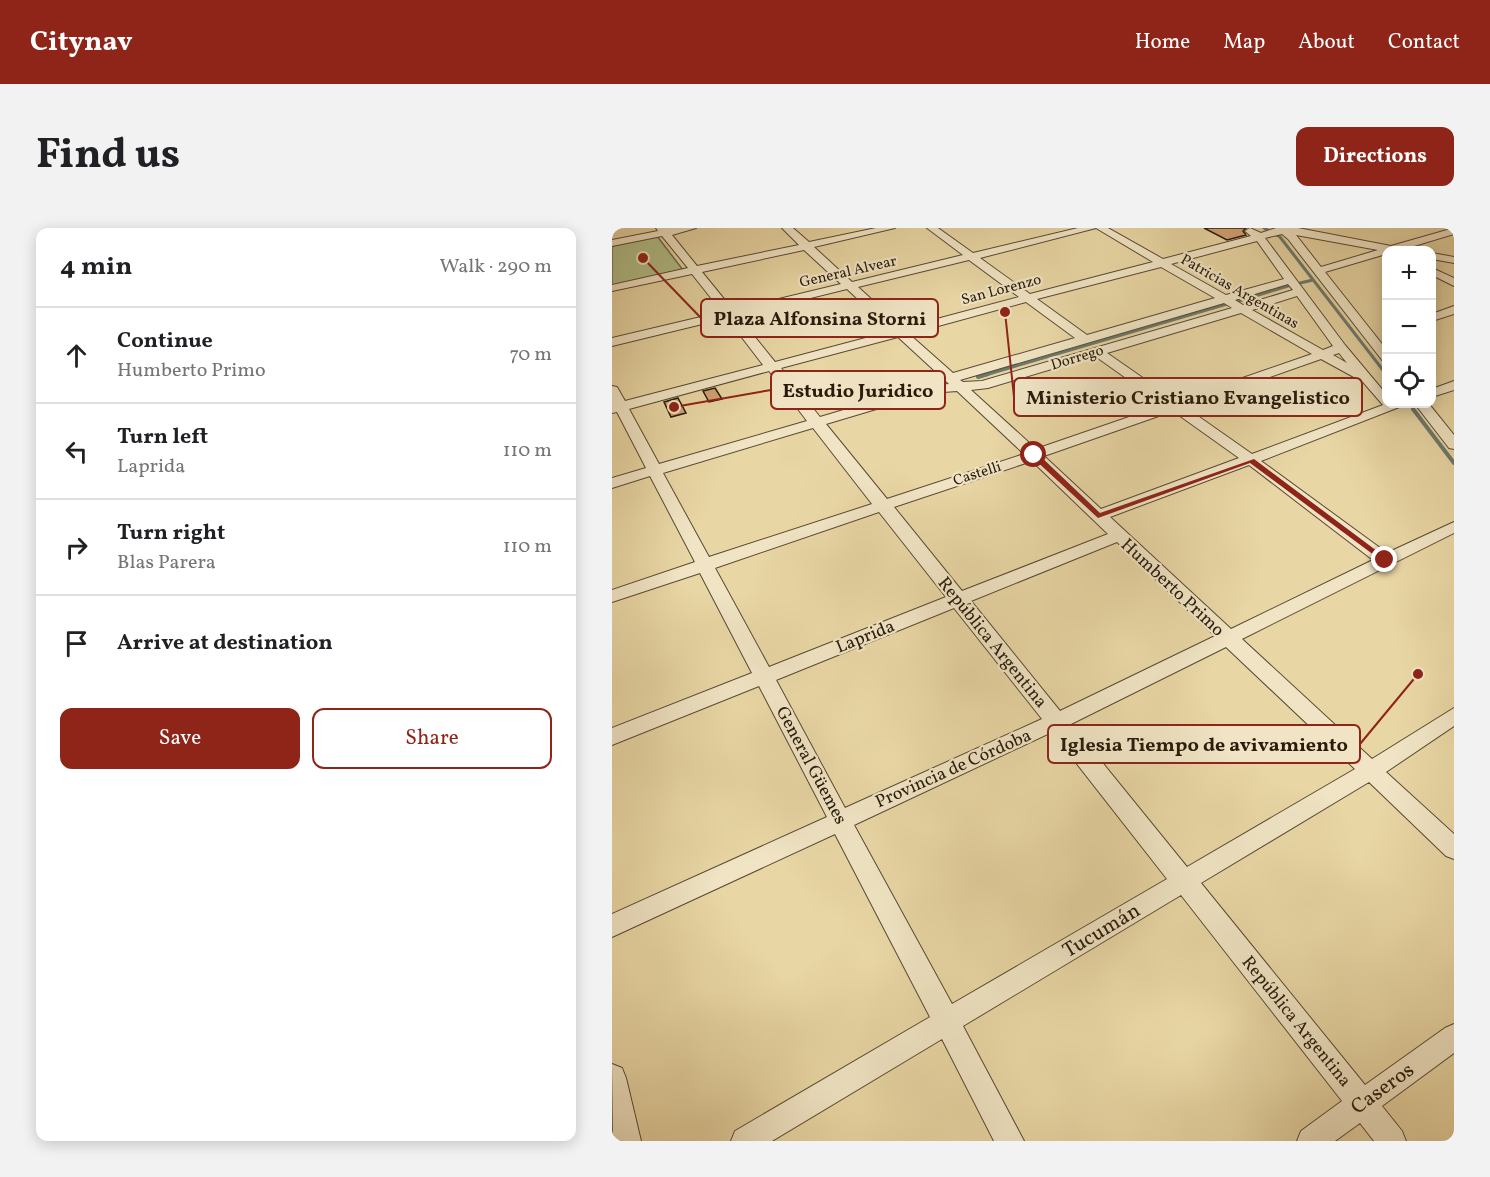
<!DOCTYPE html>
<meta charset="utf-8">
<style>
:root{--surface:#fff;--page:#f2f2f2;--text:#202124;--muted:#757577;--line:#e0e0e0;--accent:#8f2418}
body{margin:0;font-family:Vollkorn,serif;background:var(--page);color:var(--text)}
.controls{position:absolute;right:18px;top:18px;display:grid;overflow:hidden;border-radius:12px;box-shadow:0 3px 15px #0003}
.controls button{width:54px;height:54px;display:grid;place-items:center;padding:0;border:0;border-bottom:2px solid var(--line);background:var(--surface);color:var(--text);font:30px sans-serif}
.stop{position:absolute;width:18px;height:18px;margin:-14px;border:4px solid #8f2418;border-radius:50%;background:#fff}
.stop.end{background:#8f2418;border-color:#fff;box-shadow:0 2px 6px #0008}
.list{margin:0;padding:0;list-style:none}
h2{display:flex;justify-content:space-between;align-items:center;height:78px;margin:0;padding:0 24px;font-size:26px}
h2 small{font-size:20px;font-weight:400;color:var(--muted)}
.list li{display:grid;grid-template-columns:39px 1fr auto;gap:18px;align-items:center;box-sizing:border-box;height:96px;padding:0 24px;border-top:2px solid var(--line)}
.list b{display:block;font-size:22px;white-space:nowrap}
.list p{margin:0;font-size:20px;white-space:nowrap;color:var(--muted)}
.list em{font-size:20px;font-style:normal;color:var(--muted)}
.actions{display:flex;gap:12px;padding:18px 24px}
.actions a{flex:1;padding:14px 0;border:2px solid var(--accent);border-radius:12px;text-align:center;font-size:21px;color:var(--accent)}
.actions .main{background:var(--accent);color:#fff}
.icon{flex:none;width:33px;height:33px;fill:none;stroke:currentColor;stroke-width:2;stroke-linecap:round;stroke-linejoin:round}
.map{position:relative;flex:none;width:842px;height:913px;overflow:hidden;border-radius:12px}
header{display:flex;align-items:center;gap:36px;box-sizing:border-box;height:84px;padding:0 30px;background:var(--accent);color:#fff}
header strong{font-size:28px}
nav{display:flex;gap:33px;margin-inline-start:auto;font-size:21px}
.intro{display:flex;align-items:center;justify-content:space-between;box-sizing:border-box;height:144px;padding:0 36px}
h1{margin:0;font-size:42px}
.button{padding:15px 27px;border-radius:12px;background:var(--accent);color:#fff;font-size:21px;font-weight:700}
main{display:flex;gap:36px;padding:0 36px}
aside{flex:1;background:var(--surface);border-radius:12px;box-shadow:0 3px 15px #0003}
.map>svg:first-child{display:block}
.green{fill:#b1bf8a;stroke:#6c6d4c;stroke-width:1.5}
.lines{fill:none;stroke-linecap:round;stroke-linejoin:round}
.stream-far1{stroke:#6c796e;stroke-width:3}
.stream{stroke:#6c796e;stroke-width:4}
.building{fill:#d2a272;stroke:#281b0d;stroke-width:1.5}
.minor-casing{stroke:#584a33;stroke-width:2}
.minor{fill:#f0e4c4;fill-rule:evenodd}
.route{fill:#8f2418}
.labels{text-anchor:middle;stroke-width:4.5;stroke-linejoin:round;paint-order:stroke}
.far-street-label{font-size:15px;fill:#281b0d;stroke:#f0e4c4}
.street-label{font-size:18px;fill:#281b0d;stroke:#f0e4c4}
.near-street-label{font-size:21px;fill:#281b0d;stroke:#f0e4c4}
.leader{fill:none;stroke:#8f2418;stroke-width:2}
.callout-dot{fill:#8f2418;stroke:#f0e4c4;stroke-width:2}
.callout{fill:#f0e4c4;stroke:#8f2418;stroke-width:2}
.callout-label{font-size:20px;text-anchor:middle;font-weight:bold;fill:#281b0d}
</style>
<header>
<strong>Citynav</strong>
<nav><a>Home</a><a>Map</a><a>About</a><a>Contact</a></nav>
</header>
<div class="intro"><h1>Find us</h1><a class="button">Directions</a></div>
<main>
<aside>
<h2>4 min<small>Walk · 290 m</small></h2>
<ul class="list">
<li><svg class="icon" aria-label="ahead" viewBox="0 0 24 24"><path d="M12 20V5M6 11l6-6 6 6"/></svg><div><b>Continue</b><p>Humberto Primo</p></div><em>70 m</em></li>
<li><svg class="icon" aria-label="left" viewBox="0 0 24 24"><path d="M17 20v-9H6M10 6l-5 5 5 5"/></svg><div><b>Turn left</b><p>Laprida</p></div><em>110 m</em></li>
<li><svg class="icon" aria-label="right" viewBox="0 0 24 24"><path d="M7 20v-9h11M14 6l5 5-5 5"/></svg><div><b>Turn right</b><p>Blas Parera</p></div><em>110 m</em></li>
<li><svg class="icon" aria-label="arrive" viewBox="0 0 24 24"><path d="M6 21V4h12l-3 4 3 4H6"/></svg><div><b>Arrive at destination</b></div></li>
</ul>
<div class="actions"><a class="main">Save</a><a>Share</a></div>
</aside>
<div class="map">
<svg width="842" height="913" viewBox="0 0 842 913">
<rect width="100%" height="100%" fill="#e8d6a4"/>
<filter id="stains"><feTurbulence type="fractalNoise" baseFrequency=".00333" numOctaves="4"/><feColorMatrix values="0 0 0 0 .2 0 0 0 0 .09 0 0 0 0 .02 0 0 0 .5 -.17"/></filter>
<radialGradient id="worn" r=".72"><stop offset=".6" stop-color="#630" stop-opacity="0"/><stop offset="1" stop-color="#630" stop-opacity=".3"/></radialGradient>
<path class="green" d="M45,8L71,42L0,58V18Z"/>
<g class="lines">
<path class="stream-far1" d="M652,0L668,9L774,146
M688,55L701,52
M620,75L676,58
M370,148L615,76"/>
<path class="stream" d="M366,149L376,146
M801,181L842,235"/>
</g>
<path class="building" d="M592,0H634L631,3L634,7L615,12Z
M103,160L110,171L97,174L91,163Z
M66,170L74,185L59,189L52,174Z"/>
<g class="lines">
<defs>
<path id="minor" d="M44,0H84L60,7L85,38L187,17L170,0H181L197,14L264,0H283L202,19L240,54L351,27L315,0H326L361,25L466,0H496L551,31L639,8L633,3L638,0L649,5L664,0H686L779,18L842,0V6L789,22H774V26L713,44L774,121V133L770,132L676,11L670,6L653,10L733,117L774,166V176H795L649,233L775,325L842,294V305L630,411L760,531L842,480V498L774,544L842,606V631L834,628L757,554L589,655L753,857L833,800L842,796V825L770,878L790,903L794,913H762L748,895L723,913H685L689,903L730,873L569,667L351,798L412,913H382L330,811L160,913H119L123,903L318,789L223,606L0,709V686L215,589L147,458L0,517V500L140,445L88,345L0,374V362L83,334L38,248L0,260V250L34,240L5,184L0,185V158L5,159L13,173L151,137L115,90L0,118V110L110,84L80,46L0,63V57L76,40L50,8L0,18V12L46,3ZM484,0L541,34L418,66L368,30ZM684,7L766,22L709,39ZM645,13L672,51L614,67L559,36ZM192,22L229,56L121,82L90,44ZM357,32L407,69L291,100L246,59ZM549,39L603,70L475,107L425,71ZM676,56L681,62L631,77L623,72ZM235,61L280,103L163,134L126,88ZM685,68L721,118L711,122L640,82ZM414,74L463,110L341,145L297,106ZM612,75L620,80L370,153L351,154L348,152ZM629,85L700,126L564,173L495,125ZM286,109L337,156L312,158L208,189L169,140ZM727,125L735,135L721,127ZM483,128L552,177L424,221L359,162L376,160ZM709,131L751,154L771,177L640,226L573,179ZM157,143L195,193L47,236L17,181ZM345,163L412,226L275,271L214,196L318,165ZM561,183L627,230L489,281L432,228ZM201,200L260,276L97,329L51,245ZM420,233L496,306L350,363L282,279ZM637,237L761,332L619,401L498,289ZM267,284L334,369L157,439L103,340ZM505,314L603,408L448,483L359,373ZM342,380L430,491L233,580L164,452ZM614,419L743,541L575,639L459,496ZM440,504L555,651L340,776L242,597Z
M820,25L842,29V35L820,31Z
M820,40L842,50V58L820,47Z
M842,78V86L820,93V86Z
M842,153V162L820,169V161Z
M803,176H817L842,207V221L837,220Z
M0,836L10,840L14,850L29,913H1Z"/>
</defs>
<use href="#minor" class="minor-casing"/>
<use href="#minor" class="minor"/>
</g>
<path class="route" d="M420,225H425L488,285L642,231L777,332L770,333L638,235L486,290L420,229Z"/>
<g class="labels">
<g class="far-street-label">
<text transform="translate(236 43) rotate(-13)" y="5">General Alvear</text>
<text transform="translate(389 61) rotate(-15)" y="5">San Lorenzo</text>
<text transform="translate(628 63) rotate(30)" y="5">Patricias Argentinas</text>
<text transform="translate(465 129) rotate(-17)" y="5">Dorrego</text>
<text transform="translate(365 245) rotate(-18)" y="5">Castelli</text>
</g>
<g class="street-label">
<text transform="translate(561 359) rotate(43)" y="6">Humberto Primo</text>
<text transform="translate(253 408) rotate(-22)" y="6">Laprida</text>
<text transform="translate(381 414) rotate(51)" y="6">República Argentina</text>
<text transform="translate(200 537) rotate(62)" y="6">General Güemes</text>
<text transform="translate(341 540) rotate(-24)" y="6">Provincia de Córdoba</text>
<text transform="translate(685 793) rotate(51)" y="6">República Argentina</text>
</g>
<g class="near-street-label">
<text transform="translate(489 702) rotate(-31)" y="7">Tucumán</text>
<text transform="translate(770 860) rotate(-36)" y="7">Caseros</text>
</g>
</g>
<path class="leader" d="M31 30L89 90M62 179L159 162M393 84L402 169M806 446L748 516"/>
<g class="callout-dot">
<circle cx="31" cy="30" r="6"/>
<circle cx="62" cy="179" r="6"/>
<circle cx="393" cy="84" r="6"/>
<circle cx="806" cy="446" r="6"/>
</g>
<g class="callout">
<rect x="89" y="71" width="237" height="38" rx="6"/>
<rect x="159" y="143" width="174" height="38" rx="6"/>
<rect x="402" y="150" width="348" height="38" rx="6"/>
<rect x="436" y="497" width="312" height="38" rx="6"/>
</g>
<g class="callout-label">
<text x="208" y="97">Plaza Alfonsina Storni</text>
<text x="246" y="169">Estudio Juridico</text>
<text x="576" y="176">Ministerio Cristiano Evangelistico</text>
<text x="592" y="523">Iglesia Tiempo de avivamiento</text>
</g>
<rect width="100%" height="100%" filter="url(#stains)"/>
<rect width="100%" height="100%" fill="url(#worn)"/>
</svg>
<div class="controls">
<button>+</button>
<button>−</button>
<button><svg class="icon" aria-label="locate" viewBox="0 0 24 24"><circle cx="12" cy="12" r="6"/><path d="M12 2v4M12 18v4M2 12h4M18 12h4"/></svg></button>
</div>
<div class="stop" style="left:422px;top:227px"></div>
<div class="stop end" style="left:773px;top:332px"></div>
</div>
</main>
